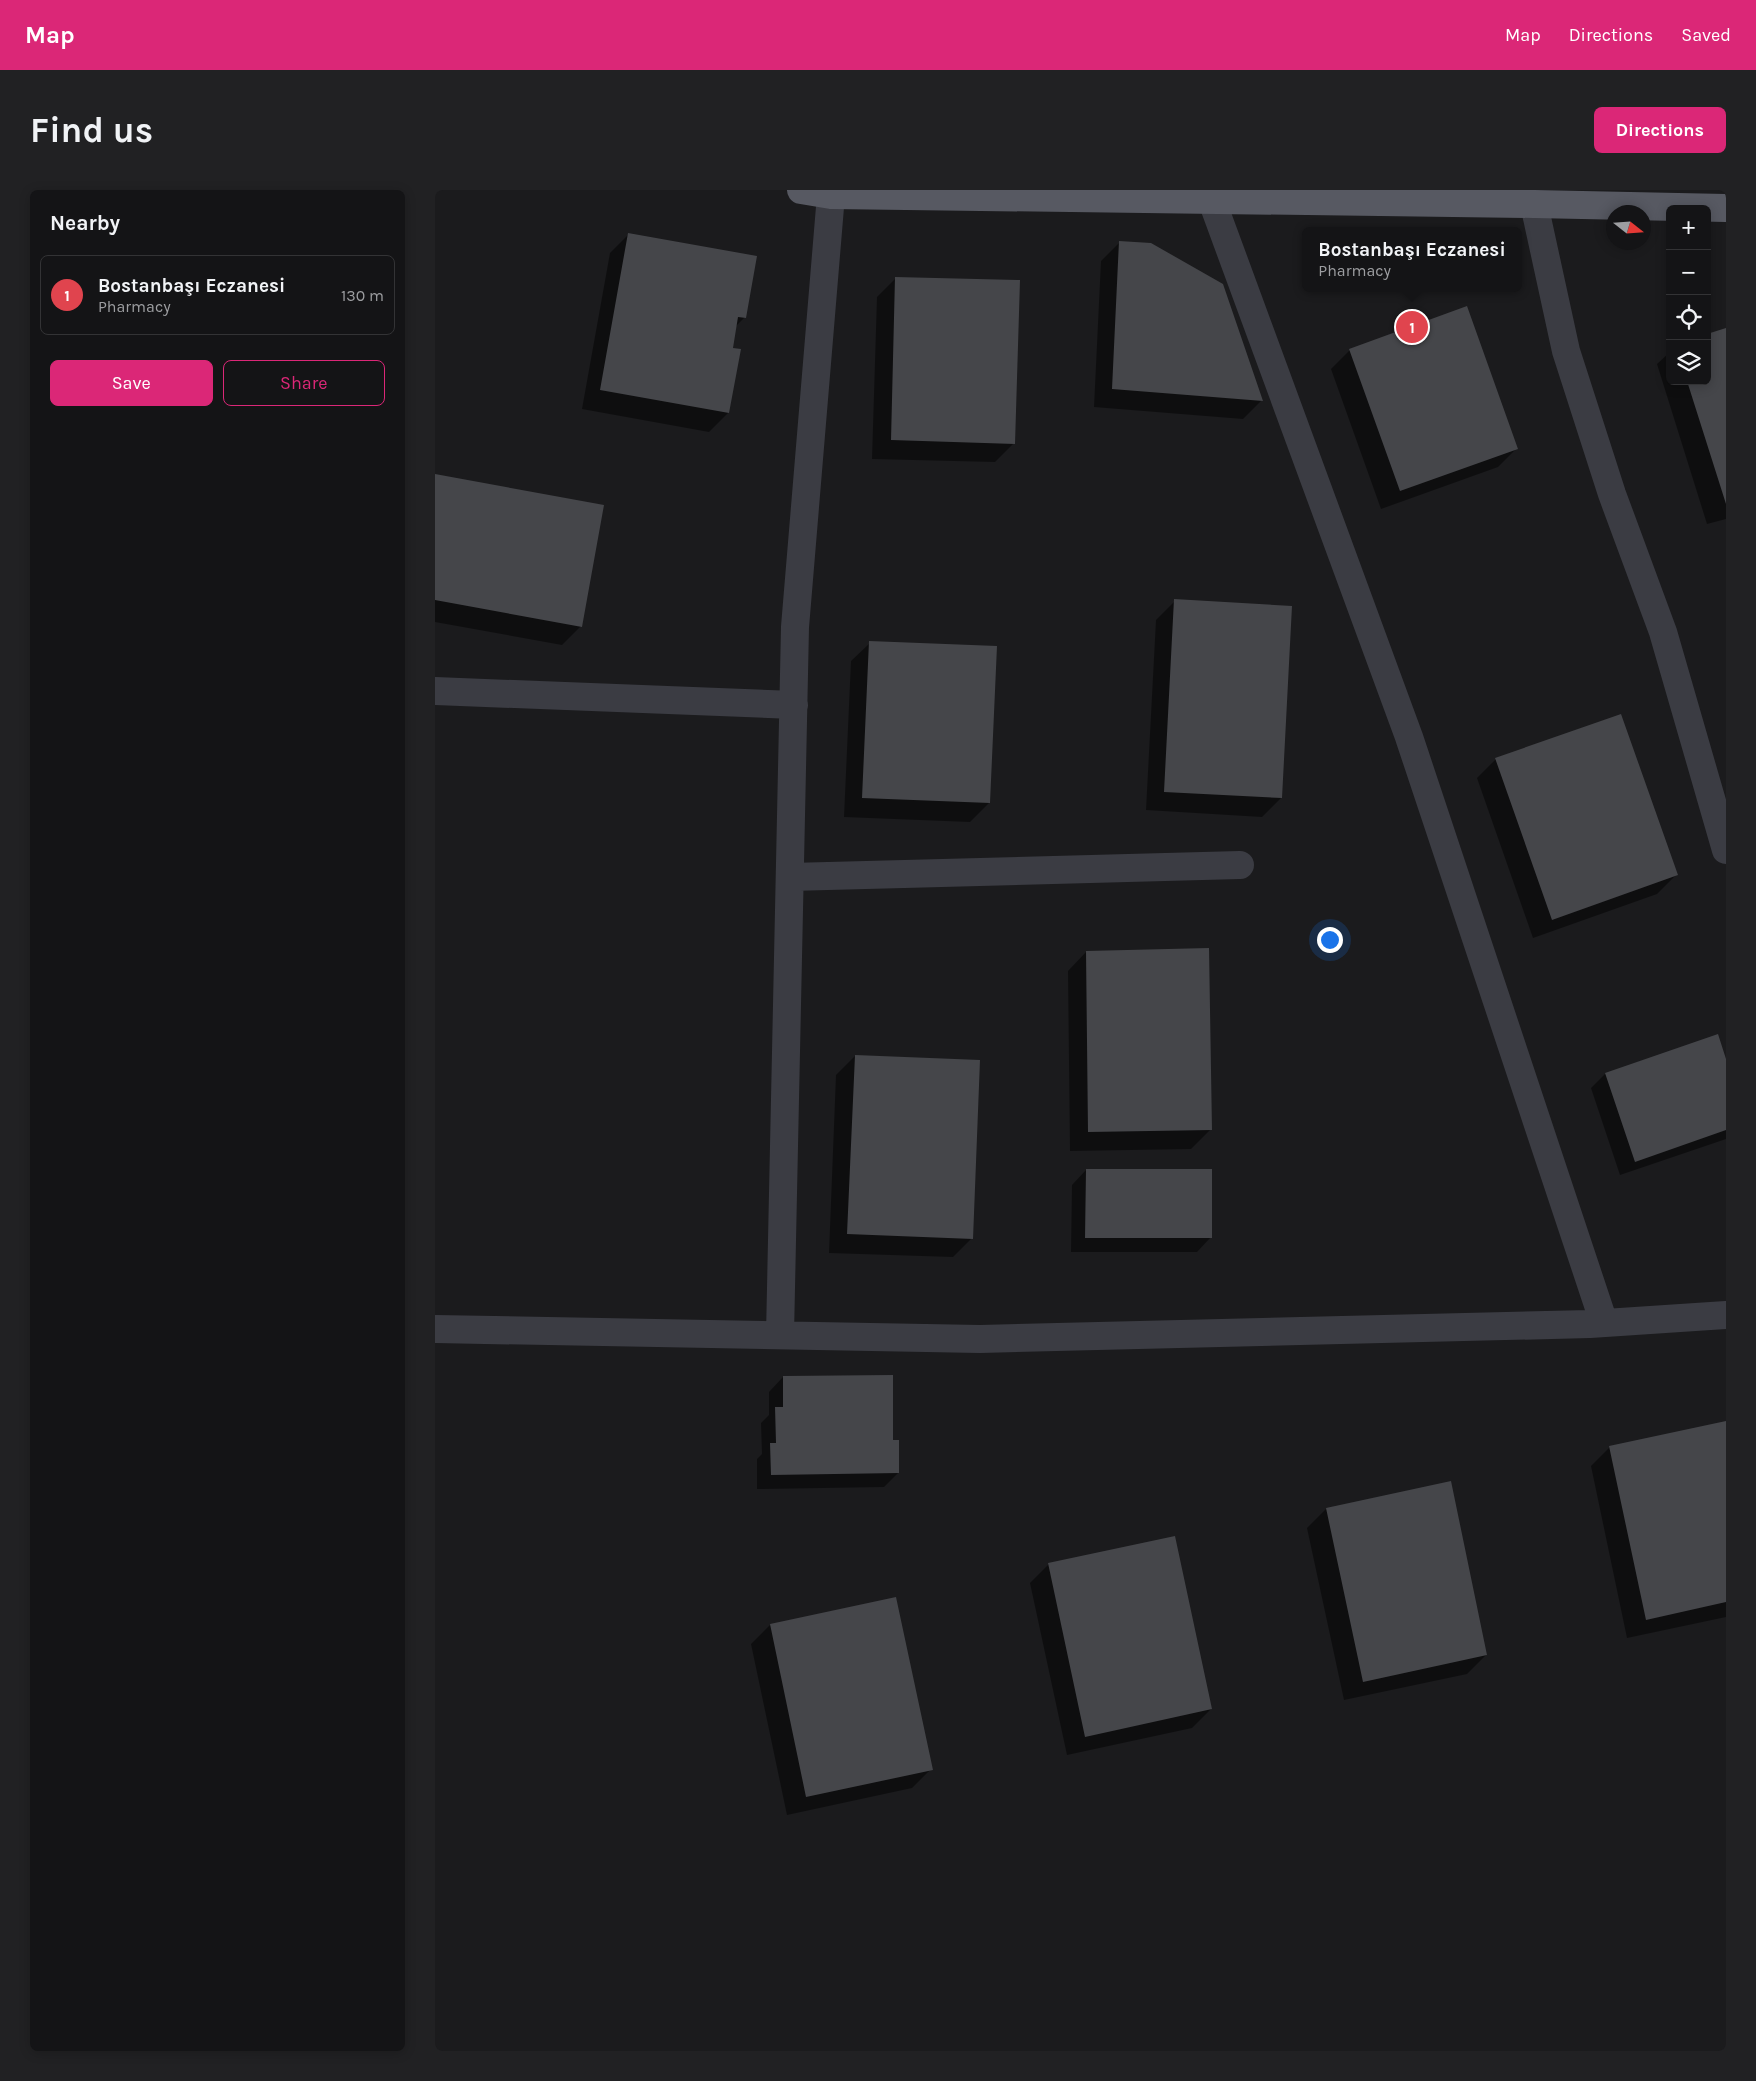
<!DOCTYPE html>
<meta charset="utf-8">
<style>
:root{--surface:#141416;--page:#212123;--text:#f1f3f6;--muted:#9d9ea1;--line:#333335;--accent:#db2777}
body{margin:0;font-family:Karla,sans-serif;background:var(--page);color:var(--text)}
.controls{position:absolute;right:15px;top:15px;display:grid;overflow:hidden;border-radius:8px;box-shadow:0 2px 12px #0003}
.controls button{width:45px;height:45px;display:grid;place-items:center;padding:0;border:0;border-bottom:1px solid var(--line);background:var(--surface);color:var(--text);font:25px sans-serif}
.compass{position:absolute;left:1171px;top:15px;width:45px;height:45px;border-radius:50%;background:var(--surface);box-shadow:0 2px 12px #0003;rotate:107deg}
.you{position:absolute;left:894px;top:749px;width:18px;height:18px;margin:-12px;border:4px solid #fff;border-radius:50%;background:#1a73e8;box-shadow:0 0 0 8px #1a73e833}
.badge{display:grid;place-items:center;width:32px;height:32px;border-radius:50%;background:var(--accent);color:#fff;font-size:16px;font-weight:700}
.pin{position:absolute;translate:-50% -50%;border:2px solid #fff;box-shadow:0 1px 5px #0006}
.popup{position:absolute;left:867px;top:37px;width:220px;height:65px;box-sizing:border-box;display:grid;place-content:center;border-radius:8px;background:var(--surface);filter:drop-shadow(0 1px 4px #0005);font-size:16px;white-space:nowrap;color:var(--muted)}
.popup b{font-size:19px;color:var(--text)}
.popup::after{content:'';position:absolute;left:50%;top:100%;margin-left:-10px;border:10px solid transparent;border-top-color:var(--surface)}
.list{margin:0;padding:0;list-style:none}
h2{display:flex;justify-content:space-between;align-items:center;height:65px;margin:0;padding:0 20px;font-size:21px}
h2 small{font-size:16px;font-weight:400;color:var(--muted)}
.list li{display:grid;grid-template-columns:32px 1fr auto;gap:15px;align-items:center;box-sizing:border-box;height:80px;margin:0 10px 10px;padding:0 10px;border:1px solid var(--line);border-radius:8px}
.list b{display:block;font-size:19px;white-space:nowrap}
.list p{margin:0;font-size:16px;white-space:nowrap;color:var(--muted)}
.list em{font-size:16px;font-style:normal;color:var(--muted)}
.actions{display:flex;gap:10px;padding:15px 20px}
.actions a{flex:1;padding:11px 0;border:1px solid var(--accent);border-radius:8px;text-align:center;font-size:18px;color:var(--accent)}
.actions .main{background:var(--accent);color:#fff}
.icon{flex:none;width:28px;height:28px;fill:none;stroke:currentColor;stroke-width:2;stroke-linecap:round;stroke-linejoin:round}
.map{position:relative;flex:none;width:1291px;height:1861px;overflow:hidden;border-radius:8px}
header{display:flex;align-items:center;gap:30px;box-sizing:border-box;height:70px;padding:0 25px;background:var(--accent);color:#fff}
header strong{font-size:24px}
nav{display:flex;gap:28px;margin-inline-start:auto;font-size:18px}
.intro{display:flex;align-items:center;justify-content:space-between;box-sizing:border-box;height:120px;padding:0 30px}
h1{margin:0;font-size:35px}
.button{padding:12px 22px;border-radius:8px;background:var(--accent);color:#fff;font-size:18px;font-weight:700}
main{display:flex;gap:30px;padding:0 30px}
aside{flex:1;background:var(--surface);border-radius:8px;box-shadow:0 2px 12px #0003}
.map>svg:first-child{display:block}
.shadow{fill:#0007}
.building{fill:#45464a}
.lines{fill:none;stroke-linecap:round;stroke-linejoin:round}
.minor{stroke:#3b3c43;stroke-width:28}
.major{stroke:#575962;stroke-width:28}
</style>
<header>
<strong>Map</strong>
<nav><a>Map</a><a>Directions</a><a>Saved</a></nav>
</header>
<div class="intro"><h1>Find us</h1><a class="button">Directions</a></div>
<main>
<aside>
<h2>Nearby<small></small></h2>
<ul class="list">
<li><span class="badge" style="background:#e0444e">1</span><div><b>Bostanbaşı Eczanesi</b><p>Pharmacy</p></div><em>130 m</em></li>
</ul>
<div class="actions"><a class="main">Save</a><a>Share</a></div>
</aside>
<div class="map">
<svg width="1291" height="1861" viewBox="0 0 1291 1861">
<rect width="100%" height="100%" fill="#1b1b1d"/>
<path class="shadow" d="M194,44L310,127L300,137L296,159L293,223L274,242L147,219L175,63Z
M685,52L827,210L808,229L659,217L666,71Z
M461,88L579,253L560,272L437,269L442,107Z
M1291,140V329L1272,334L1222,174L1235,162V191H1272Z
M915,160L1082,258L1063,277L946,319L896,179Z
M0,285L146,436L127,455L0,432Z
M740,411L846,608L827,627L711,620L721,430Z
M435,453L554,613L535,632L409,627L416,471Z
M1061,569L1241,685L1222,704L1098,748L1042,588Z
M651,762L775,940L756,959L635,961L633,781Z
M420,866L537,1048L518,1067L394,1063L401,885Z
M1291,872V949L1185,985L1156,898L1170,884Z
M651,980L776,1047L762,1062H636L637,995Z
M348,1187L457,1251L463,1283L449,1297L322,1299V1269L327,1264L326,1233L334,1225V1202Z
M1291,1232V1427L1192,1448L1156,1276L1175,1257Z
M891,1319L1051,1465L1032,1484L909,1510L872,1338Z
M614,1374L776,1519L757,1538L632,1565L595,1393Z
M335,1435L496,1579L477,1598L352,1625L316,1454Z"/>
<path class="building" d="M193,43L322,66L311,128L303,127L298,158L306,159L294,223L165,200Z
M684,51L716,53L788,94L828,211L677,199Z
M460,87L585,90L580,254L456,250Z
M1032,116L1083,259L965,301L914,159Z
M1291,138V314L1252,191H1272V144Z
M0,284L169,315L147,437L0,410Z
M739,409L857,416L847,608L729,602Z
M434,451L562,456L555,613L427,608Z
M1186,524L1243,685L1117,730L1060,568Z
M774,758L777,940L653,942L651,761Z
M1283,844L1291,869V940L1200,972L1170,883Z
M420,865L545,870L538,1049L412,1044Z
M651,979H777V1048H650Z
M458,1185V1250H464V1283L336,1285L335,1253H341L340,1217H348V1186Z
M1291,1231V1412L1211,1430L1174,1256Z
M1016,1291L1052,1465L928,1492L891,1318Z
M740,1346L777,1519L650,1547L613,1373Z
M461,1407L498,1580L371,1607L335,1434Z"/>
<g class="lines">
<path class="minor" d="M777,11L974,547L1169,1133
M1099,14L1131,161L1177,304L1228,442L1291,660
M0,501L359,515
M355,687L805,675
M0,1139L545,1149L1155,1134L1291,1125
M345,1145L360,437L396,5"/>
<path class="major" d="M366,0L396,5L1099,14L1291,18"/>
</g>
</svg>
<div class="controls">
<button>+</button>
<button>−</button>
<button><svg class="icon" aria-label="locate" viewBox="0 0 24 24"><circle cx="12" cy="12" r="6"/><path d="M12 2v4M12 18v4M2 12h4M18 12h4"/></svg></button>
<button><svg class="icon" aria-label="layers" viewBox="0 0 24 24"><path d="M12 4l9 5-9 5-9-5zM3 14l9 5 9-5"/></svg></button>
</div>
<svg class="compass" viewBox="-18 -18 36 36"><path d="M0-13l5 13h-10z" fill="#e53935"/><path d="M0 13l5-13h-10z" fill="#9d9ea1"/></svg>
<div class="you"></div>
<div class="pin badge" style="left:977px;top:137px;background:#e0444e">1</div>
<div class="popup"><b>Bostanbaşı Eczanesi</b>Pharmacy</div>
</div>
</main>
